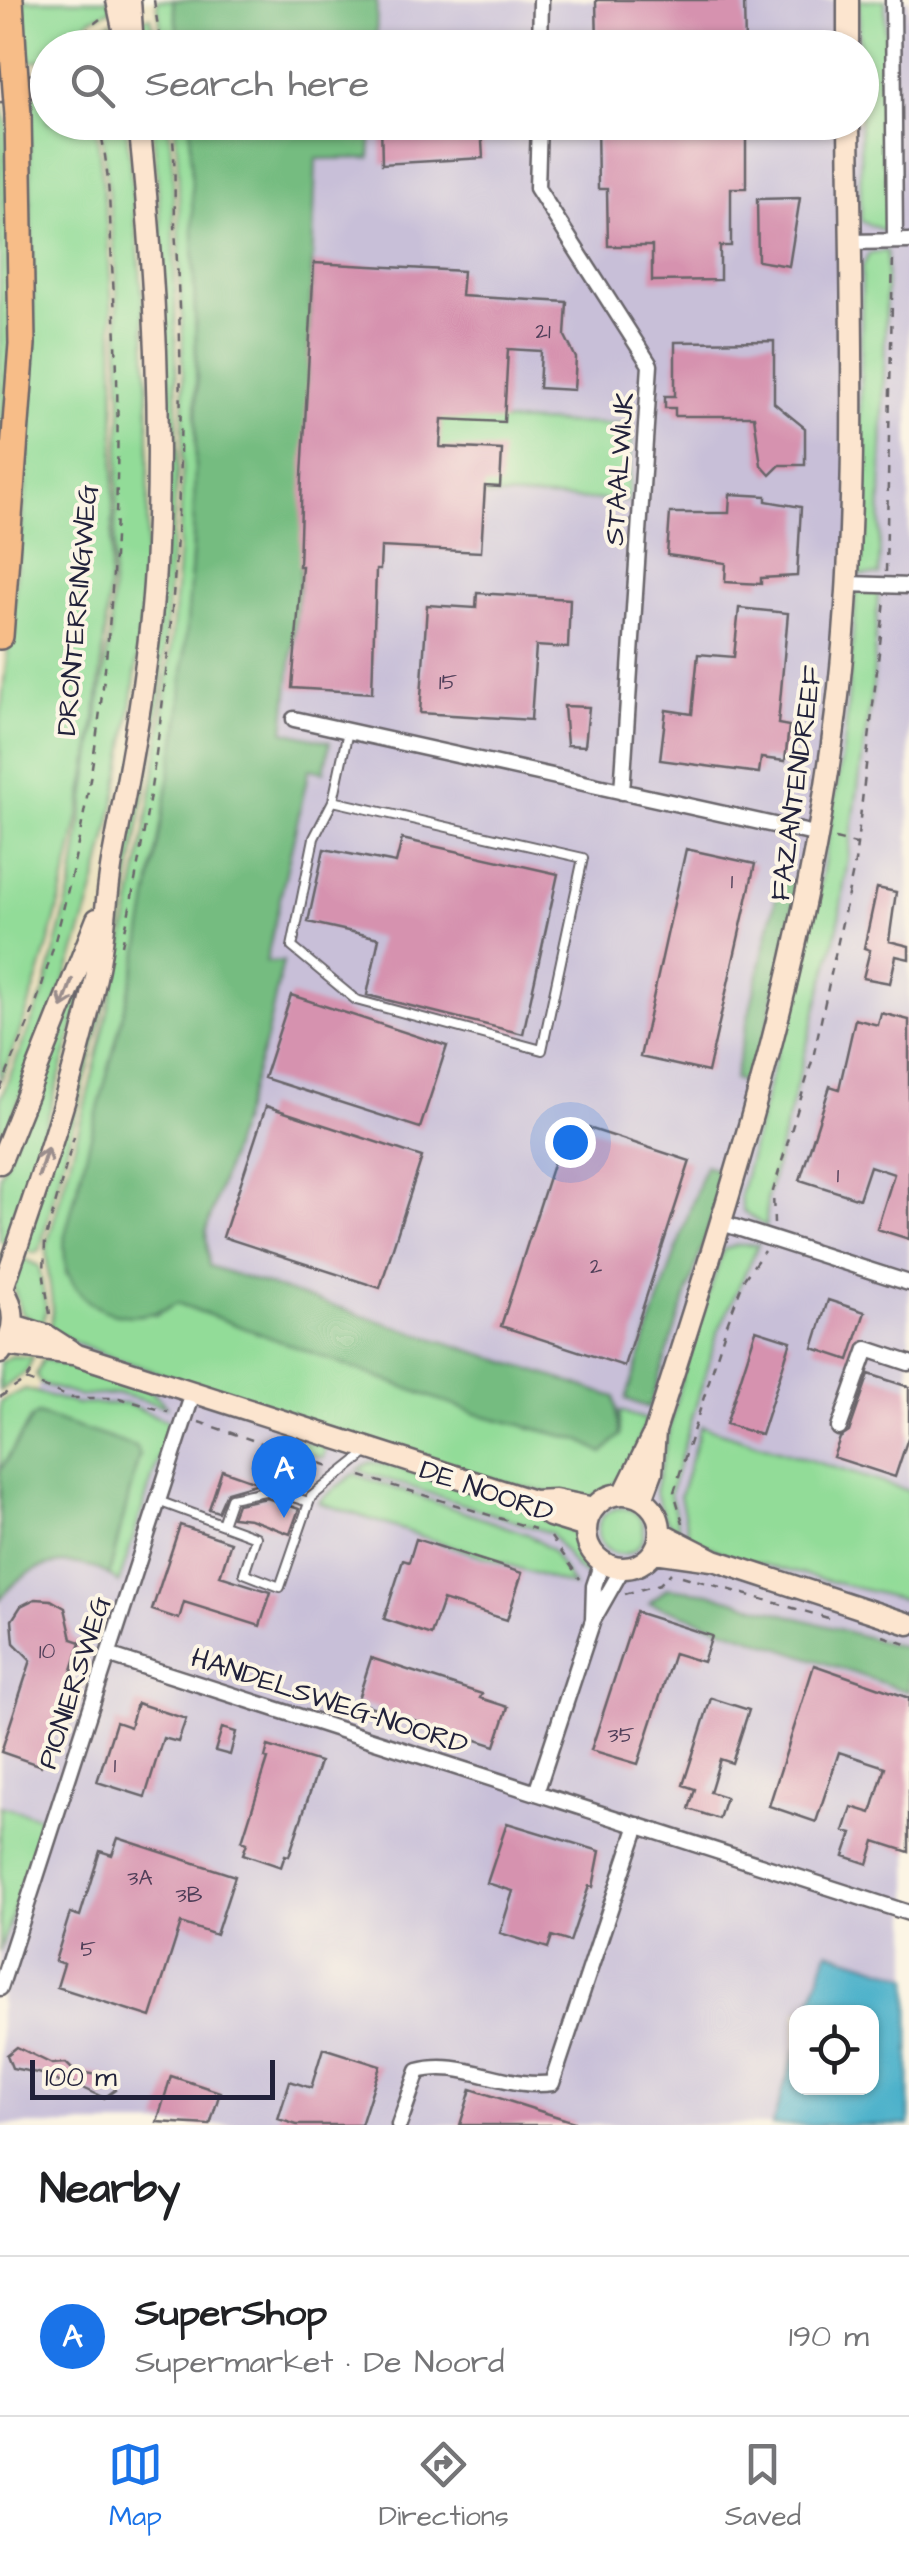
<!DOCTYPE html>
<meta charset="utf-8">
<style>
:root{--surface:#fff;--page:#f2f2f2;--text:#202124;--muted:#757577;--line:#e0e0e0;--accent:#1a73e8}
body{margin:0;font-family:"Architects Daughter",sans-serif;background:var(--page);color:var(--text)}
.controls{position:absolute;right:30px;bottom:30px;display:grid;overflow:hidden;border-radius:20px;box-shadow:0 2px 8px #0004}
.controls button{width:90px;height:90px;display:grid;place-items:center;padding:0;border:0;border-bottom:2px solid var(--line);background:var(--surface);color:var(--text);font:50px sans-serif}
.scale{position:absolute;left:30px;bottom:25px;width:245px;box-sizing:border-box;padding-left:10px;border:5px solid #22223b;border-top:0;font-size:28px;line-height:35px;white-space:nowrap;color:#22223b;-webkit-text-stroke:8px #fcf5e5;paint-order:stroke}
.you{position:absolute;left:570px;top:1142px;width:35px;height:35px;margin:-25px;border:8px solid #fff;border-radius:50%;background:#1a73e8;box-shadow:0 0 0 15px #1a73e833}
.badge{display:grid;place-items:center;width:65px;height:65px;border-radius:50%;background:var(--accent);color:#fff;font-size:32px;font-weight:700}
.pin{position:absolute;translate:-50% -82px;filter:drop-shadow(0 2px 5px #0008)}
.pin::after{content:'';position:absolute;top:52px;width:35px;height:30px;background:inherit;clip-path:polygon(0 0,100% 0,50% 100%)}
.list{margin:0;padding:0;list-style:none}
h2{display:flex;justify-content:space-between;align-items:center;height:130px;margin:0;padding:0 40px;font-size:42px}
h2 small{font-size:32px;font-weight:400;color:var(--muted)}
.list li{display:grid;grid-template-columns:65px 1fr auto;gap:30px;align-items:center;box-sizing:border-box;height:160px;padding:0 40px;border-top:2px solid var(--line)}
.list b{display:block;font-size:38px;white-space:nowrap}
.list p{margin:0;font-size:32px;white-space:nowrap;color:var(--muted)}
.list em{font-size:32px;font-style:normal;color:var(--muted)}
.icon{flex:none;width:55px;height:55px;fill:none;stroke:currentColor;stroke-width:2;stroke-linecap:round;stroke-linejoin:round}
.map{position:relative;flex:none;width:909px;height:2125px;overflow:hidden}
.search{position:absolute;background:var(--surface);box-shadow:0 2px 8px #0004;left:30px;right:30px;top:30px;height:110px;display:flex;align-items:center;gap:25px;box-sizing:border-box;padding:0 35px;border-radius:55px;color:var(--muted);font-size:38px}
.sheet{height:290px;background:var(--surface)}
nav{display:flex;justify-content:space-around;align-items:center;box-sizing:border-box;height:140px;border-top:2px solid var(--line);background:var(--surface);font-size:28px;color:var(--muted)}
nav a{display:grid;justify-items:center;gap:5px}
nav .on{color:var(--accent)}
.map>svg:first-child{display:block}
.industrial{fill:#c8bfd8;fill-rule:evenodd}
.green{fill:#92dc98;stroke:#5a7f6a;stroke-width:2.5}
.forest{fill:#75bc80;stroke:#4c6f5e;stroke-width:2.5}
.water{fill:#4bb1ca;stroke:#366a82;stroke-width:2.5}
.building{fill:#d692af}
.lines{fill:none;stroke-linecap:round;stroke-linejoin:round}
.lane-casing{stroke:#69656a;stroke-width:12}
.street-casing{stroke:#69656a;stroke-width:19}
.secondary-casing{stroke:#69656a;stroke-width:25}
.highway-casing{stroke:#69656a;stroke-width:30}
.path{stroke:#69656a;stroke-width:2.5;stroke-dasharray:8 8;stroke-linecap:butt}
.lane{stroke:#fff;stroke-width:8}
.street{stroke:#fff;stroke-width:14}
.secondary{stroke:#fce5cf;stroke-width:20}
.highway{stroke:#f7bd88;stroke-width:25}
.highway-bridge-casing{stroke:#69656a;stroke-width:30;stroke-linecap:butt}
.highway-bridge{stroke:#f7bd88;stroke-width:25}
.oneway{stroke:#9a8d8c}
.labels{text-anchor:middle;stroke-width:8;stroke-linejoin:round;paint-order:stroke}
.number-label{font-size:22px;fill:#4f3e58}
.street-label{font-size:28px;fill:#22223b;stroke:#fcf5e5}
</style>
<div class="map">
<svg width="909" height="2125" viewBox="0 0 909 2125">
<rect width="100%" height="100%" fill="#fcf5e5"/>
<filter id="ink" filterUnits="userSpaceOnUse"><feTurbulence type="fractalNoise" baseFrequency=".01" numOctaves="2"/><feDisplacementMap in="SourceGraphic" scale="20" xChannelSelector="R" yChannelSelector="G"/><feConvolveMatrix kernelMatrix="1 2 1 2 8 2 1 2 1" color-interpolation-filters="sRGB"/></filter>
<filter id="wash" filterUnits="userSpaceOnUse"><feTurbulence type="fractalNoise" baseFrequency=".0048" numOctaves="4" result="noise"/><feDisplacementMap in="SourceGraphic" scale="40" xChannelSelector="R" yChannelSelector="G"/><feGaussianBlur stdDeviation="2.25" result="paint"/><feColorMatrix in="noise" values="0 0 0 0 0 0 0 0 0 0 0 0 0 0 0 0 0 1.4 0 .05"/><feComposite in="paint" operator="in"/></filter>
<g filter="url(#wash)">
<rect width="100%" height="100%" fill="#ece2c0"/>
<path class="industrial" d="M232,0H909V2125H0V1487L26,1429L76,1257L170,826L228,123L862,122V48L230,47ZM796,2012H872V2088H796Z"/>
<path class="green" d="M22,0H110L111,10L90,19L69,47L48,48L47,59L26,63Z
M157,0H173L180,47H163Z
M859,0H885L887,232L861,221Z
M151,17L157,47H143L139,18Z
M112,22L107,47H83L92,31Z
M47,95L48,122L93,123L97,134C134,432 118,803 0,1082V720L26,485L33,343L29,96Z
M0,100L7,124L10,372L0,521Z
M101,123L126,124C136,229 149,337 149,442C149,583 135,727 101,863C77,961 36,1055 0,1149V1100L45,989L72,884L110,634L121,409L116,265Z
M152,123H168L173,166L178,459L161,698L115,968L40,1249L35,1253L22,1249C49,1155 81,1060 103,965C169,688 181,405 152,123Z
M174,123H190C197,175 192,228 194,281C199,427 195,573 179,719C161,893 115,1068 65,1235L66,1274L156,1315L177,1303L477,1414L580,1440L603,1453L620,1435V1411L647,1420C634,1451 628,1485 592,1496C545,1510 174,1377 103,1354L50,1331C57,1301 44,1274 47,1244C142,913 198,620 180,274C178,223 181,173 174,123Z
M887,251L879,575H858L862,268L869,254Z
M307,385L454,393L502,421L633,425L628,501L303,489Z
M878,591L873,684L838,927L767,1197L766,1227L743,1211L740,1196L821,880L845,738L856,592Z
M86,958L93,960L11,1245L0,1241V1176Z
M737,1245H758L717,1334L674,1479L670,1494L681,1534L665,1518L655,1491L683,1372L723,1250Z
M20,1257L39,1266L46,1307L43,1327L21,1313L13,1287Z
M12,1356L33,1357L27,1371L0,1391V1362Z
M43,1359L146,1387L168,1407L119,1394L79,1396L41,1384L36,1375Z
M25,1389L76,1404H127L170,1422L119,1583L109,1575L139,1455L31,1418L0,1471V1402Z
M701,1426L909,1491V1601L729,1556L689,1537L680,1496Z
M286,1439L326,1445L323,1458L283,1446Z
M371,1462C399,1464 558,1516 574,1534C584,1545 590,1564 589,1577L576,1568L551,1533L358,1470Z
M354,1474L527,1534L552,1551L573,1586L318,1502Z
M598 1531a23 23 0 1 1 46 0a23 23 0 1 1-46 0Z
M0,1806L44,1818L0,1952Z"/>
<path class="forest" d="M173,0H377L376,47H180Z
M190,123H372L370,158L316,159L301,565L284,731L330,742L324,772L309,769L266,962L283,961L266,1039L206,1231L209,1266L615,1397L620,1435L603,1453L580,1440L477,1414L177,1303C122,1335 56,1304 65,1235L138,957L179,722L193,548L197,380Z
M780,880L799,883L754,1087L734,1079Z
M705,1165L727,1173L649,1408L626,1399Z
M38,1414L136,1447L139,1455L109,1575C70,1552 26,1563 0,1600V1471L32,1418Z
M667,1588L709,1593L909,1649V1692L650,1603Z"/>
<path class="water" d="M828,1951L909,1977V2125H772L796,2048V2088H872V2012H808Z"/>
<g id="blocks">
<path class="building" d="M596,0H744L745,48H597Z
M381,122L481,125L483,158L382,164Z
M597,122H746V188H731V246H720V280L652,281V246H608L607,189H598Z
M800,198L789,266L758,261L757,199Z
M314,263L463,271L461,296L567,302L565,336L576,358L574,390L539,388L541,351L508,349L504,422L442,419L440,447L502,450L500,487L485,486L481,552L381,547L380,570H376L372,693L292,688L302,566H299L302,476Z
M774,341V403L805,428V465H780L770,475L761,465L754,416H675V408H665V396H675V342Z
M730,494L766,496V501L801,507L797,576L761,578V584L725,582L726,563L667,555L670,513H729Z
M477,593L570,599L568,648L536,646L531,720L420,713L427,605L476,608Z
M739,608L788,613L778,724L789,726L785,761L761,758L759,773L660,760L666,710L692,714L698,654L734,657Z
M564,706L589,707L585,746L567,745Z
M402,839L558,874L523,1034L367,995L379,938L308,922L324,849L396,863Z
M686,849L755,864L708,1072L640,1057Z
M877,888L896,892L889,941L909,946V959L896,956L890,983L863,978L870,950L864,948Z
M291,995L447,1046L420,1128L264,1078Z
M881,1013L909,1020V1239L877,1229L894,1174L870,1166L859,1199L800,1180L830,1086L839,1089L855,1019L878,1025Z
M266,1106L422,1157L380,1288L223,1237Z
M567,1121L690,1161L624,1366L501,1326Z
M828,1300L865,1312L849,1360L813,1348Z
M756,1330L791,1341L761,1435L726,1424Z
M869,1374L909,1387V1435L895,1477L833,1457L840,1438L849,1432Z
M222,1470L259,1483L227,1492L218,1512L209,1509Z
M267,1498L299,1509L290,1534L250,1519L232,1517L237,1504Z
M180,1525L231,1542L220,1576L271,1592L260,1626L184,1602L179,1619L152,1610Z
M416,1539L522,1573L507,1620L443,1600L431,1635L384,1619L403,1560L409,1562Z
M35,1599L51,1600L65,1608L72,1639L81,1642L41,1766L1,1752L31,1660L14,1643L12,1620L21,1606Z
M636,1612L712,1636L703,1662L674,1653L638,1764L591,1750Z
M371,1658L482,1694L480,1698L508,1707L495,1746L357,1702Z
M814,1665L909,1698V1852L875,1841L868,1864L844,1856L852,1833L844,1831L852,1807L871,1813L885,1767L839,1752L816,1822L769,1806Z
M711,1698L749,1710L732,1763L720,1759L710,1792L726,1797L719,1819L689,1809L695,1789L683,1785Z
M137,1703L186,1719L178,1742L163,1738L145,1797L97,1782L116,1722L130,1727Z
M222,1728L236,1732L230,1755L215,1751Z
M268,1746L320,1762L289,1856L285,1855L281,1867L243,1854L247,1843L242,1841L268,1759L265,1758Z
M507,1823L600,1851L593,1887L589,1886L570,1942L552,1936L548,1948L500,1933L513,1891L487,1883Z
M118,1838L235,1876L216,1935L181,1923L151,2017L57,1987L64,1964L55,1961L70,1913L80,1916L100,1851L112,1855Z
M17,2047L52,2064L66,2063L74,2071L109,2077L115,2090L104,2098L70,2082L60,2083L47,2075L12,2068L7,2055Z
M323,2048L380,2066L361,2125H297L278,2119L290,2081L311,2088Z
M171,2076L220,2092L210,2125L157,2122Z
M471,2089L574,2122V2125H460Z"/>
</g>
</g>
<g filter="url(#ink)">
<use href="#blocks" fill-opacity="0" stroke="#69656a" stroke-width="2.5"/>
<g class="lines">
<defs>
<path id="lane" d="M333,801L583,858L542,1050L356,1000L292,947L314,838L333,801L348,731
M158,1501L256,1537L244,1573L280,1587L311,1497L369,1451
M222,1524L231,1498L270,1490L309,1502"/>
<path id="street" d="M893,0L895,241
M540,48L541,0
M539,122L537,188L650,365L622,792
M850,242L909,241
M848,584L909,586
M294,719L819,835
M722,1223L909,1283
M839,1428L867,1349L909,1363
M593,1619L594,1586L602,1562
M108,1655L909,1913
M536,1793L593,1620L622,1569
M0,1988L193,1393
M399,2125L418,2071C461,2058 507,2090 552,2083L638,1825"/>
<path id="secondary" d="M117,0L127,48
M130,0L133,48
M848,48V0
M0,91L48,83
M0,1163L97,919
M0,1285C17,1307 17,1331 0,1353
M3,1288C39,1184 76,1076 98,968C105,933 106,897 112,862C132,758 152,654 156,547C162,406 154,263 139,122
M13,1325L46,1335L77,1355L533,1501L555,1500L594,1508
M6,1345L73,1354
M586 1531a37 37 0 1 1 74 0a37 37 0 1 1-74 0Z
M624,1494L652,1437
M642,1499L652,1472L655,1431C731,1194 806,961 836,713C860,520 851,317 849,122
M533,1501L550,1516L586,1527
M661,1533L714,1560L909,1624
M655,1552L712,1560"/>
<path id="highway" d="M10,0L13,51
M0,636L22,344L18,115"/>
</defs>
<use href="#lane" class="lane-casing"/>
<use href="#street" class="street-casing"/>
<use href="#secondary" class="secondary-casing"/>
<use href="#highway" class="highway-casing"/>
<path class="path" d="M154,0L161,48
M75,48L87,29L100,19
M886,572L893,255
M835,839L856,844
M122,945C172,714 190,480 176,244C173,203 177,163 171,122
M0,1090C14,1055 31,1021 42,985C110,766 127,508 113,280C109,229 112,172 98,122
M774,1224L773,1191L813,1058L855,862L885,600
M50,1314L44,1277L45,1241L74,1137
M26,1380L72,1398H119L168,1412
M0,1397L26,1380L33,1370
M199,1422L329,1466
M361,1476L535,1529
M683,1523L674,1492L727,1324L744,1279L764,1251
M551,1537L580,1579
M682,1576L828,1618
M625,1594L660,1584L671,1573
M883,1636L909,1645"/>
<use href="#lane" class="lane"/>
<use href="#street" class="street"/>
<use href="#secondary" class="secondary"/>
<use href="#highway" class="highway"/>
<defs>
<path id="highway-bridge" d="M13,51L18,115"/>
</defs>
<use href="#highway-bridge" class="highway-bridge-casing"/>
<use href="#highway-bridge" class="highway-bridge"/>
</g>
<defs><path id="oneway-shaft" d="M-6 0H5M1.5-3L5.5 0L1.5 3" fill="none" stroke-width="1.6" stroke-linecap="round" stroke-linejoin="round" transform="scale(2.5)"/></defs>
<g class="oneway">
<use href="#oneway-shaft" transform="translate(67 994) rotate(110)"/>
<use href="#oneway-shaft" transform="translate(43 1162) rotate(-73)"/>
</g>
</g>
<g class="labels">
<g class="number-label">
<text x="543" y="338">21</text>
<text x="448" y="689">15</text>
<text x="732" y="888">1</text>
<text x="838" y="1182">1</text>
<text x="596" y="1273">2</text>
<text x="47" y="1658">10</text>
<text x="621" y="1742">35</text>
<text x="115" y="1772">1</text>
<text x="140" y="1885">3A</text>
<text x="189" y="1902">3B</text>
<text x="88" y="1956">5</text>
</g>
<g class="street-label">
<text transform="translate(618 469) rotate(-86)" y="10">STAALWIJK</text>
<text transform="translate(76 610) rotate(-85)" y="10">DRONTERRINGWEG</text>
<text transform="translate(795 783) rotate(-82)" y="10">FAZANTENDREEF</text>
<text transform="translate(487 1490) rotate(19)" y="10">DE NOORD</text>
<text transform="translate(73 1682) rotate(-72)" y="10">PIONIERSWEG</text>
<text transform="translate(330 1700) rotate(18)" y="10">HANDELSWEG-NOORD</text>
</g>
</g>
</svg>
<div class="controls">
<button><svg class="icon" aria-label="locate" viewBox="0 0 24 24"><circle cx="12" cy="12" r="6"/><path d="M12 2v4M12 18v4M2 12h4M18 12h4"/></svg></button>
</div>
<div class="scale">100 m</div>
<div class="you"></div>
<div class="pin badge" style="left:284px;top:1518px">A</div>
<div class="search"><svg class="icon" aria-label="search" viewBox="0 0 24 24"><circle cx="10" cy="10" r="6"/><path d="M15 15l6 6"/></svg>Search here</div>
</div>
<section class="sheet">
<h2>Nearby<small></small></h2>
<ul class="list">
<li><span class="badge">A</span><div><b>SuperShop</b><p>Supermarket · De Noord</p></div><em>190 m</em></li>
</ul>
</section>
<nav>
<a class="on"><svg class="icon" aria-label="map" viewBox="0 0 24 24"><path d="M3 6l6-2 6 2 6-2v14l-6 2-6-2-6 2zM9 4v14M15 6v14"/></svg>Map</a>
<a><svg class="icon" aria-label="directions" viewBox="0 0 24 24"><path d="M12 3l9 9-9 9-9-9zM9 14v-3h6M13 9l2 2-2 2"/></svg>Directions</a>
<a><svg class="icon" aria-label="saved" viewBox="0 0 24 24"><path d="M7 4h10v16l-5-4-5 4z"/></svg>Saved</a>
</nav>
